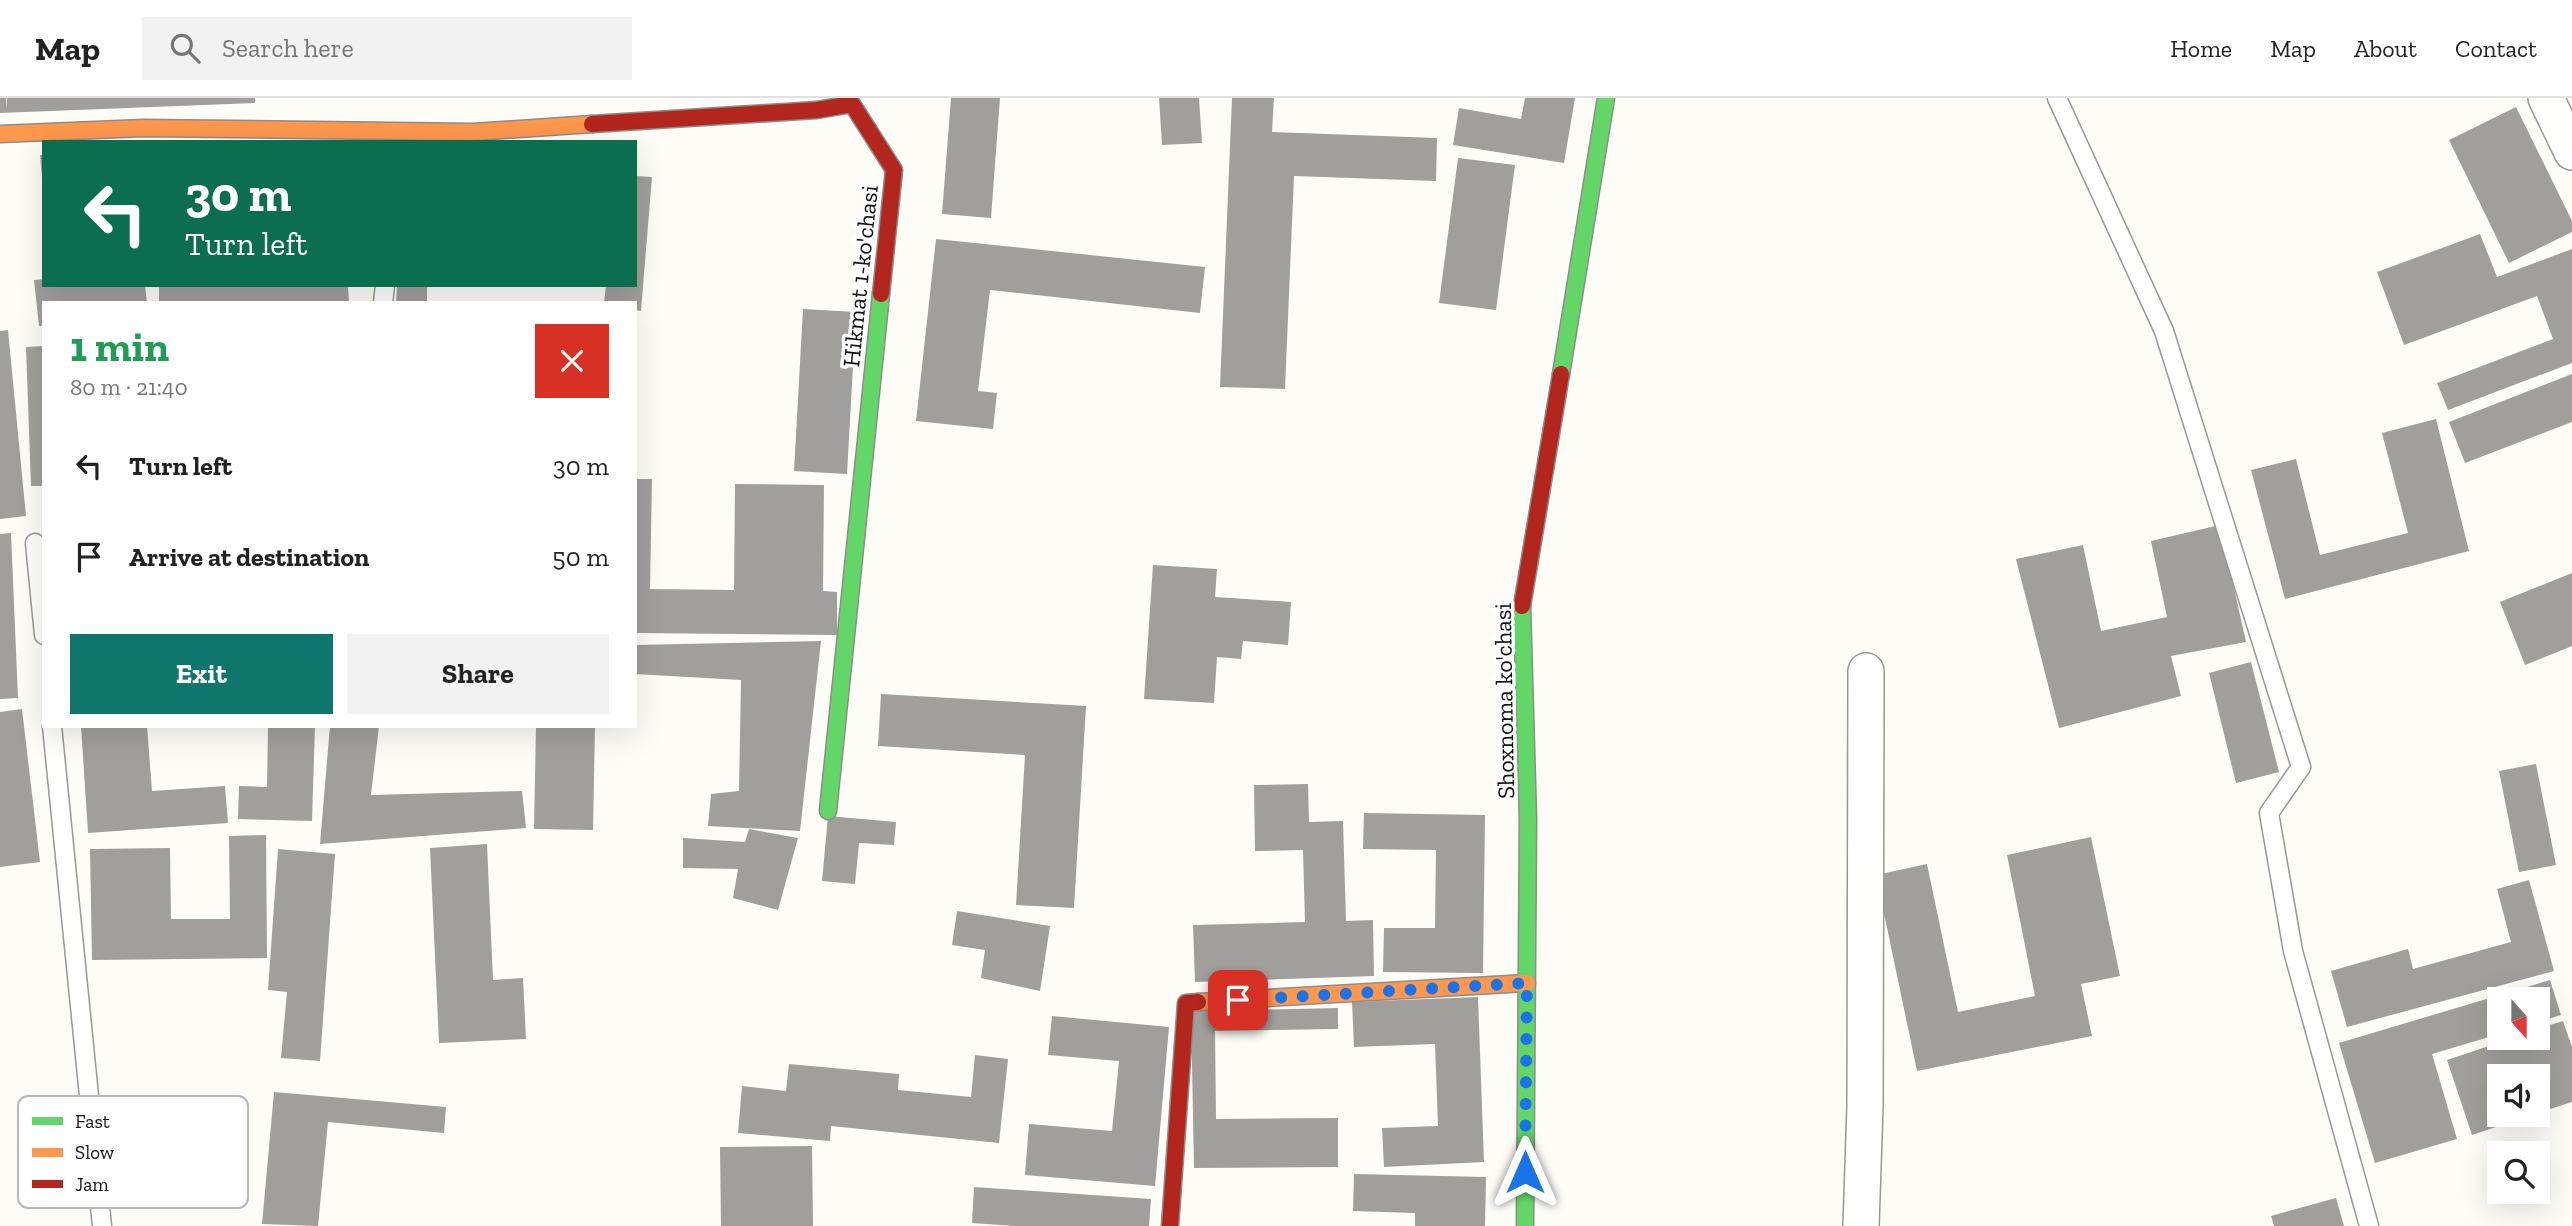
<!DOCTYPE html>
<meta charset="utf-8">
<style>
:root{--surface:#fff;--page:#f2f2f2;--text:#222;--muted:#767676;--line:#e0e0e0;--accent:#0f766e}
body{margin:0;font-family:"Zilla Slab",serif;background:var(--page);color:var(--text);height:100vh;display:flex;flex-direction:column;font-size:26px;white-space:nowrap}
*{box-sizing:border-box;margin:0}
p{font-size:23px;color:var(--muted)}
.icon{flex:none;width:38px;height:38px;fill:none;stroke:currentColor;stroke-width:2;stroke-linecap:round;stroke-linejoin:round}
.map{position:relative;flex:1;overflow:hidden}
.panel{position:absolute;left:42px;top:203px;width:595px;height:427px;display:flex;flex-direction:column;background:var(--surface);border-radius:0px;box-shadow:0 7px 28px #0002}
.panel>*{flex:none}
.hud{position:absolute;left:42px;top:42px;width:595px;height:147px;border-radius:0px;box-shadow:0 7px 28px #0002;background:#0b6e4f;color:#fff;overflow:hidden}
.needle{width:46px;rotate:159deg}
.tools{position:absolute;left:2487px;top:889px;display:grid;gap:14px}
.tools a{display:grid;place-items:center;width:63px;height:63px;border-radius:0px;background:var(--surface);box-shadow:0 7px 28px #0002;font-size:35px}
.pin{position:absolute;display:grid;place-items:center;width:60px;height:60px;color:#fff;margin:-30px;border-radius:14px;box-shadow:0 4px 10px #0006}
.me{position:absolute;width:77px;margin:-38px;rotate:0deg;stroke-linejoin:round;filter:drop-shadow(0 0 5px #0008)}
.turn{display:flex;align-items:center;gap:24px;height:147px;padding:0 28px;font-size:32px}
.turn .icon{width:91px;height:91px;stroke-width:2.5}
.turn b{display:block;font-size:49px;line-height:60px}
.round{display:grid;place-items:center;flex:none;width:74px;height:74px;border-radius:0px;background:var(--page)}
.summary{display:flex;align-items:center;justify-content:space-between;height:119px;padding:0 28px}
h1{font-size:42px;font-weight:800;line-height:52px;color:#1e9e55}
.primary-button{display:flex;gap:14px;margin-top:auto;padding:14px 28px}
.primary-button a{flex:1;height:80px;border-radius:0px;background:var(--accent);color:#fff;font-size:28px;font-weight:800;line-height:80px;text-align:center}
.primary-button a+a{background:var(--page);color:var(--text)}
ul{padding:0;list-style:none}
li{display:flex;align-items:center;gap:21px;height:91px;padding:0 28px}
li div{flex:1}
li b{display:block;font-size:26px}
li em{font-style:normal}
header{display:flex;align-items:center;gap:42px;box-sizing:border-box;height:98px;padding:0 35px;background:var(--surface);border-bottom:2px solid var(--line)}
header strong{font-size:33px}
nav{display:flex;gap:38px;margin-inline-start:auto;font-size:24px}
.search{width:490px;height:63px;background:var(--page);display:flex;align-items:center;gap:18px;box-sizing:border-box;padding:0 24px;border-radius:0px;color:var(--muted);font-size:26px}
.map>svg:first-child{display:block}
.building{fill:#a19f9c}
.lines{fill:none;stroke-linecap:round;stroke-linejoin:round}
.lane-casing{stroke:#979795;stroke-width:21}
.street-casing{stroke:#979795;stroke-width:38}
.fast-casing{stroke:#8e8d8b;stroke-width:19}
.slow-casing{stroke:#8e8d8b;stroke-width:19}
.jam-casing{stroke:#8e8d8b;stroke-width:19}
.lane{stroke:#fffffe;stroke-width:18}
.street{stroke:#fffffe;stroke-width:35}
.fast{stroke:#63d668;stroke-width:16}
.slow{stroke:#ff974d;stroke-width:16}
.jam{stroke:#b3261e;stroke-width:16}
.route{stroke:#1a73e8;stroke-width:12;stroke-dasharray:0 21.6}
.labels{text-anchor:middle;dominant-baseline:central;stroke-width:7;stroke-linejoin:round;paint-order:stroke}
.street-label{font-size:24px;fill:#111;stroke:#fff}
.key{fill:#fff;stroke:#b8b8b8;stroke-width:2}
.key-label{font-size:19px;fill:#111}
</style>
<header>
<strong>Map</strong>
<div class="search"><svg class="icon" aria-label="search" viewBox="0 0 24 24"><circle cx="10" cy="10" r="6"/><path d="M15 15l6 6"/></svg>Search here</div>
<nav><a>Home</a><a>Map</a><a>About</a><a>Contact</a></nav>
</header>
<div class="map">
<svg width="2572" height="1128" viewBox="0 0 2572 1128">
<rect width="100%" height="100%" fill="#fdfcf7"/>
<path class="building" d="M0,0H6L7,10V0H255V5L0,15Z
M951,0H1000L991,120L942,116Z
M1159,0H1199L1202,45L1162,47Z
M1232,0H1274L1272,34L1437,40L1436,83L1294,78L1285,291L1220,289Z
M1525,0H1575L1564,65L1453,47L1459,10L1521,21Z
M2516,9L2572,123V134L2509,165L2449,42Z
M40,57H44V80H42Z
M1458,60L1515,67L1496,212L1439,205Z
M635,78L652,79L641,213L635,212V205H604L606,187H635Z
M2480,136L2497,179L2572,151V265L2448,312L2437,285L2553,241L2537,198L2404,247L2377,174Z
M936,141L1205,169L1200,215L990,192L978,293L997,295L993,331L916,323Z
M44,181V187H145L147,205H44V228H39L34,182Z
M159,187H348L349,205H159Z
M397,187H427V205H396Z
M803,211L856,214L847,376L794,373Z
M8,232L26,418L0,421V233Z
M44,248V388H31L26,249Z
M2572,276V324L2465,365L2449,324Z
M2436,321L2469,453L2285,501L2251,372L2296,361L2320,457L2408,435L2382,335Z
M635,381H652L650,491L734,492L735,386L824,387L823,493L837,494V537L635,535Z
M2220,427L2246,544L2171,558L2181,598L2059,630L2016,461L2083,447L2101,533L2167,519L2151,443Z
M11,435L18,600L0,601V436Z
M1153,467L1217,471L1215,499L1291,504L1288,547L1243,543L1241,561L1217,559L1214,605L1144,601Z
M2572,475V548L2525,567L2500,504Z
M821,543L800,733L708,728L711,696L739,693L741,582L635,576V547Z
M2251,564L2279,674L2236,685L2209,575Z
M881,596L1086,608L1074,810L1016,807L1025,657L878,648Z
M22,611L40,764L0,769V614Z
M81,628H147L152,693L225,688L228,725L88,735Z
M268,628H315L312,723L238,721L239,688L267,689Z
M330,628H379L371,697L522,693L526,730L320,746Z
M536,628H595L593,732L534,731Z
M2536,666L2556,767L2519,774L2499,673Z
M1308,686L1309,724L1343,723L1346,823L1373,822L1374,878L1195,884L1193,827L1305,824L1303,752L1255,753L1254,687Z
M1364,715L1485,717L1483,875L1383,874L1384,830H1435L1436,752L1363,751Z
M828,718L896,724L894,747L859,745L855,786L822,783Z
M749,731L798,740L778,812L733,800L738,771L683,770V740L745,744Z
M266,737L267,860L92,862L90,751L170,750L171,821H230L229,738Z
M2091,739L2120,878L2081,886L2092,938L1917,973L1876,777L1927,766L1958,914L2035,898L2007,757Z
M487,746L493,882L523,880L526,941L439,945L430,750Z
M278,751L335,756L320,963L281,960L287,894L268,892Z
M2529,782L2554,873L2347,929L2331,873L2408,851L2413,871L2511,844L2497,791Z
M957,813L1050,828L1040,893L981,880L985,852L952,847Z
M2550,882L2561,917L2538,924V901H2499V936L2432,956L2457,1041L2375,1065L2339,945Z
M1478,899L1484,1064L1384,1069L1382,1030L1438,1028L1435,946L1354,949L1352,904Z
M1338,910V931L1215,933L1216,1021L1338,1020V1069L1194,1070L1191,913Z
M1052,918L1169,929L1155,1088L1025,1077L1029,1026L1112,1033L1119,963L1048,957Z
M2563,923L2572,949V1004L2538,1015V978H2499V1017H2532L2472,1037L2447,962L2513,940H2538V931Z
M975,957L1008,961L999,1045L831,1028L830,1043L738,1035L742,988L786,993L789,966L899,976L898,992L971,999Z
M274,994L446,1009L444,1035L328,1024L318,1128L262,1126Z
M812,1048L813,1128H721L720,1049Z
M1354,1076L1486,1079L1485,1128H1415V1115L1353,1113Z
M974,1089L1151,1101L1149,1128H1015L972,1125Z
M2336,1100L2344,1128H2274L2271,1118Z"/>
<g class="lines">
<defs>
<path id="lane" d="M2057,0L2164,233L2301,669L2269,715L2293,853L2369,1128
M383,205L385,187
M35,445L44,537
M52,628L102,1128"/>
<path id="street" d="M2546,0L2572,54
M1861,1128L1865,1008L1866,573"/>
<path id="fast" d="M1561,276L1606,0
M1522,508L1528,721L1525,1128
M828,713L881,196"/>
<path id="slow" d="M0,36L143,30L473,34L592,26
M1198,904L1527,885"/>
<path id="jam" d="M592,26L817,12L852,6L894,72L881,196
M1522,508L1561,276
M1170,1128L1186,905L1198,904"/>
</defs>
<use href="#lane" class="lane-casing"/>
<use href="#street" class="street-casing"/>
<use href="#fast" class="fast-casing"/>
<use href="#slow" class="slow-casing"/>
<use href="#jam" class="jam-casing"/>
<use href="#lane" class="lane"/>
<use href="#street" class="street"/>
<use href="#fast" class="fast"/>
<use href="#slow" class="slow"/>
<use href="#jam" class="jam"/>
</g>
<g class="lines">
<path class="route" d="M1238,902L1527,885L1525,1074"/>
</g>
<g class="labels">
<g class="street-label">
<text transform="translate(860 178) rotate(-84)">Hikmat 1-ko'chasi</text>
<text transform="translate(1504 603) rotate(-91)">Shoxnoma ko'chasi</text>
</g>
</g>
<rect x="18" y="998" width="230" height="112" rx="10" class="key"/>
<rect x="32" y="1019" width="31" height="8" fill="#63d668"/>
<rect x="32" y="1050" width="31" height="9" fill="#ff974d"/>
<rect x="32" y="1082" width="31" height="8" fill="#b3261e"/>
<g class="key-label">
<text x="75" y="1030">Fast</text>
<text x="75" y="1061">Slow</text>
<text x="75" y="1093">Jam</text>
</g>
</svg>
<div class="tools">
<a><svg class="needle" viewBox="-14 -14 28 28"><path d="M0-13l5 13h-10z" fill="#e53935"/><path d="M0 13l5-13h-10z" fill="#767676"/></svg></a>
<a><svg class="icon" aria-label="sound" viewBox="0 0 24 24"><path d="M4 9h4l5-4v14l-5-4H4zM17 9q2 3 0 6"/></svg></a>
<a><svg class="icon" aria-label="search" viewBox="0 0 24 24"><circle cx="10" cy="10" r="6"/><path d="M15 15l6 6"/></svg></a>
</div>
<div class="pin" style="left:1238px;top:902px;background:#d93025"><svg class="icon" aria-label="arrive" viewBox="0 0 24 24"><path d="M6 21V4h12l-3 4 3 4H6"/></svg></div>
<svg class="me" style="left:1525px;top:1074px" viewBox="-20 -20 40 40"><path d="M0-17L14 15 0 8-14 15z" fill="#1a73e8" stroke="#fff" stroke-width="4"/></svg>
<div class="hud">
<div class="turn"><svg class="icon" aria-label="left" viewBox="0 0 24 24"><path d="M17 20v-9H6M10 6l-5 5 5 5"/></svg><div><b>30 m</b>Turn left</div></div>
</div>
<section class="panel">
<div class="summary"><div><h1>1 min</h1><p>80 m · 21:40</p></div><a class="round" style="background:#d93025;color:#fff"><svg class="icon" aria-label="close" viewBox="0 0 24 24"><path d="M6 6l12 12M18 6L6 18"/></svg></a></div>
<ul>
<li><svg class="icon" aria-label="left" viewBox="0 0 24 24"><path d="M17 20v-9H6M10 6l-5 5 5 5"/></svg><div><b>Turn left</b></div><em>30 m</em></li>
<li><svg class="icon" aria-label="arrive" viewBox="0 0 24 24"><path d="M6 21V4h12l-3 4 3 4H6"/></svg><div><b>Arrive at destination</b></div><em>50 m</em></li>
</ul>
<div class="primary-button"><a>Exit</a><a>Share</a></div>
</section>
</div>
